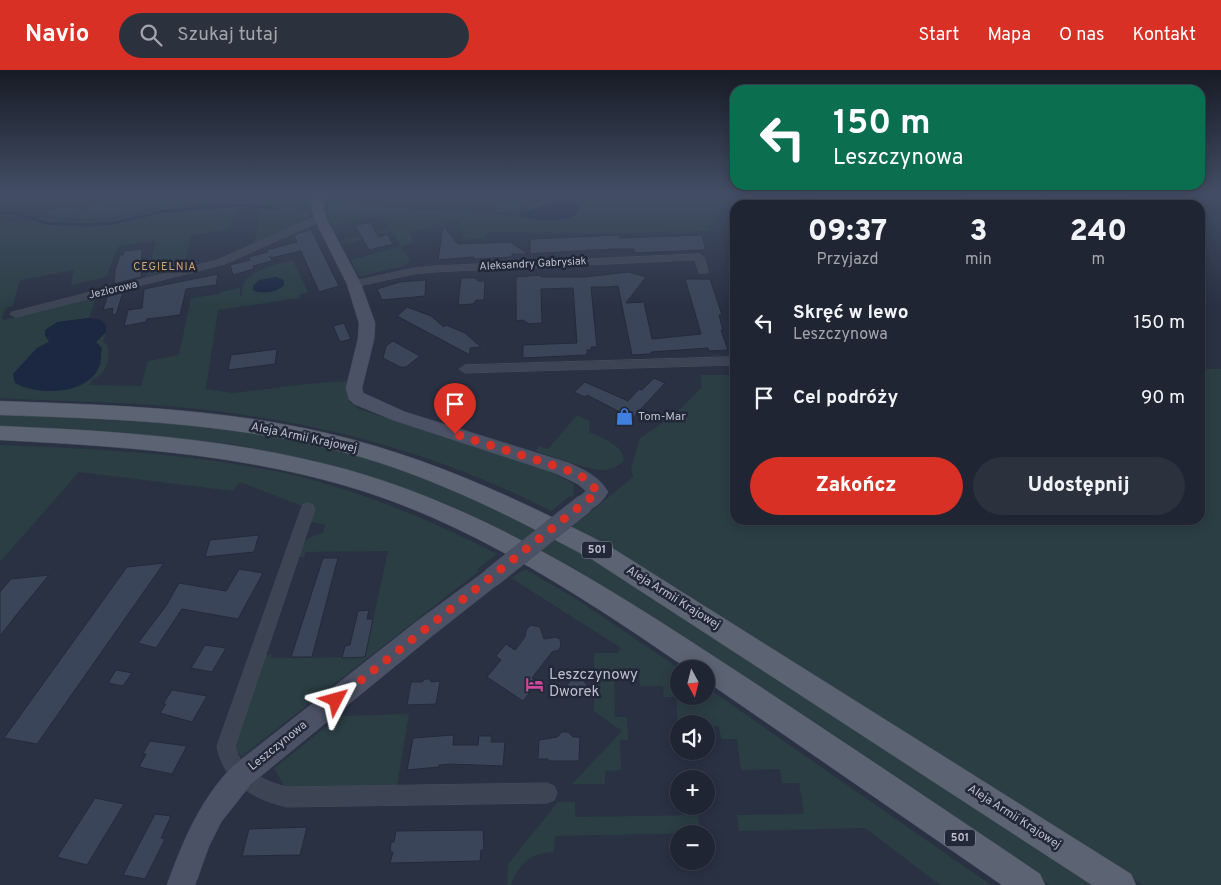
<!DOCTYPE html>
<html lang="pl">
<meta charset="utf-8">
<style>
:root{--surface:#1f2532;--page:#2c313e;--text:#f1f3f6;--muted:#a1a5ac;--line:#3c424d;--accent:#d93025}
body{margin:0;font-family:Overpass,sans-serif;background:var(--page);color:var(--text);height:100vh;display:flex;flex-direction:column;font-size:19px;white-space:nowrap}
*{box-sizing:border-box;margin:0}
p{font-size:16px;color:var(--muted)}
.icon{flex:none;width:28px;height:28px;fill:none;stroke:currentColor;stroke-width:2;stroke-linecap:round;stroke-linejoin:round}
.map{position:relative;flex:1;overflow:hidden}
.sheet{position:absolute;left:730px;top:130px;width:475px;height:325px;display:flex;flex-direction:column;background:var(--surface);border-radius:15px;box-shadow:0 2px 12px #0003,0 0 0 1px var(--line)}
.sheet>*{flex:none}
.top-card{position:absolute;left:730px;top:15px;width:475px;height:105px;border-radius:15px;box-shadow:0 2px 12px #0003,0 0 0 1px var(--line);background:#0b6e4f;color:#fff;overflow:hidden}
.needle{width:32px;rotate:173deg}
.tools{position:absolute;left:670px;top:590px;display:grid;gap:10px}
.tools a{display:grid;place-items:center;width:45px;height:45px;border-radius:50%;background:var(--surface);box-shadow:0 2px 12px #0003,0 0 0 1px var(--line);font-size:25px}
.pin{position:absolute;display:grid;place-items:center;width:42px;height:42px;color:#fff;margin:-51px -21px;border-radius:50% 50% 50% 0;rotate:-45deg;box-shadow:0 0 5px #0007}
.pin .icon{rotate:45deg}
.me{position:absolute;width:55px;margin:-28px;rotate:51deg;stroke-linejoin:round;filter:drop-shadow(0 0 4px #0008)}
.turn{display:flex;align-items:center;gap:18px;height:105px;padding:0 20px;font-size:22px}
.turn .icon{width:65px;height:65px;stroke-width:2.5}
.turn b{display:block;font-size:35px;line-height:42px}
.eta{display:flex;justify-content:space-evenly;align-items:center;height:85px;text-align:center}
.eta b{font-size:30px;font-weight:800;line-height:35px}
.cta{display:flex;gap:10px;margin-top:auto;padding:10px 20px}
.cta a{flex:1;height:58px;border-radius:30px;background:var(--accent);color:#fff;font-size:20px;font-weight:800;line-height:58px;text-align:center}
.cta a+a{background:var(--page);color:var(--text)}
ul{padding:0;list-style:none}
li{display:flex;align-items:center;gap:15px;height:75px;padding:0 20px}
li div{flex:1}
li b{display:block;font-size:19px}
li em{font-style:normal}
header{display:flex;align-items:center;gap:30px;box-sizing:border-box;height:70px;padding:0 25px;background:var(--accent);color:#fff}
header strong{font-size:24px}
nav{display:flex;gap:28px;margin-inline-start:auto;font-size:18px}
.search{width:350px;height:45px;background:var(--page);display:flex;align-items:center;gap:12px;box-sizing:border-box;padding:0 18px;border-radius:28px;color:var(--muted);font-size:19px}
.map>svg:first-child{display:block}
.green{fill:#2b3e44}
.water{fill:#1c2741}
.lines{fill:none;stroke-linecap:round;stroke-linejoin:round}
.stream{stroke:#1c2741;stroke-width:3}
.building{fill:#3b4559;stroke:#242a3a}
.street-casing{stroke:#474d5c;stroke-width:1}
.secondary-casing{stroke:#474d5c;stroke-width:1}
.primary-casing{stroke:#474d5c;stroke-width:1}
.street{fill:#3d4453;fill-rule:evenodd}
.secondary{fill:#4c5265;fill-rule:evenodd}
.primary{fill:#5c6372;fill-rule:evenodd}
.secondary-bridge-casing{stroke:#474d5c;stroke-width:20;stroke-linecap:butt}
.secondary-bridge{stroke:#4c5265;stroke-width:19}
.route{stroke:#d93025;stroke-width:9;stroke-dasharray:0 16.2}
.labels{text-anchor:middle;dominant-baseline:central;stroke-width:5;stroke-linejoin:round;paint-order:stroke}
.far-street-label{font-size:11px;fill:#bbbfcc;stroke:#222838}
.far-neighbourhood-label{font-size:11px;letter-spacing:1px;fill:#d2a670;stroke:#222838}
.shield{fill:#222838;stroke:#8d92a0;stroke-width:1}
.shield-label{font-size:11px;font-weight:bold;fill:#bbbfcc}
.poi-label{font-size:12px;fill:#bbbfcc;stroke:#222838;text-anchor:start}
.street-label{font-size:12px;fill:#bbbfcc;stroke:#222838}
.near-poi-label{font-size:15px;fill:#bbbfcc;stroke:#222838;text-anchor:start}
</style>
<header>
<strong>Navio</strong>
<div class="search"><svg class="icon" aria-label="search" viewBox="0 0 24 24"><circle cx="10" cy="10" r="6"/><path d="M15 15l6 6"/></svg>Szukaj tutaj</div>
<nav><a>Start</a><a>Mapa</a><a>O nas</a><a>Kontakt</a></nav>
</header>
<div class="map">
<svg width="1221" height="815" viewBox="0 0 1221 815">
<rect width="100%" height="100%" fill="#293143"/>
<path class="green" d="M108,124H314L310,138H308L256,129L171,135L100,150L60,148L46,143L59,138L89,139Z
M560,124H720L729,126V130L725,134L713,155L707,156L709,161L616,163L487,162L485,167L467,170L463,168L462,162L459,161L460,150H457L409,163L414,172L401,177L410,190L406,195L360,207L351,190L401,176L392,162L389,161L343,175L341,171L389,158L380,145L333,157C328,147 323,143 330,133L516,146L518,143L495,142L499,132L522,134L519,143Z
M963,124H1129L1135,129L1131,135L1112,133L1109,135H969Z
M252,132L272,133L308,141V147L304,152L253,177L261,139L251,137L237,138L230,159L191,166L184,197L147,206L156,171L118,176L106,207L71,215L74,200L20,210L13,236L6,238L2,247L4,250L76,230C85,233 89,226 97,224L89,248L57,252L49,272L37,278L13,304L15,313L100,295L101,278L96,272L106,262L103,271L108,276C109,293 108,302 91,311L89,315L141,316L148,291L179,285L191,228L220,224L221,222L240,218V226H242C242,221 242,212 249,207C255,201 284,190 293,191L308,222L299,225L300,228L218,240L206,319L233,323L306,314L348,311L350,332L359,339L557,402L556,405L574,414L573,428L570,426L551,441C422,375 281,342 136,334C91,331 45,331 0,328V151L27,153L41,147L58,150L98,152L167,138Z
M1200,299H1221V815H1143L682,521L607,476L572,457L633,407L631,398L640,368L674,345L702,317L701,305H735V450H1200Z
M0,344L199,355L285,368L386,393L462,421L564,471L1101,815H1049L574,498L449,435L377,409L317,391L233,374L146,365L0,358Z
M577,345L590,351L589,362C603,369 623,374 624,391C618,396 610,400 602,400C592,401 549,385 536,381L539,376L548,379Z
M0,375C97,379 194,383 289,404C361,421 431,450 497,484L477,499L479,501L242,686L236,682L235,673L265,585L272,584L271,588L365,587L388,481L306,482L304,487H299C303,470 307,467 323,463L325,455L311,452L315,436H302L240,412L233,421L79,402L0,492Z
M525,499L581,532L680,599L679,626H706V617L991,815H940L865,758L739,761L737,745L804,744L799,713H782L780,699L741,700L737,669H721L719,656H706V654H679L678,657L676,627H664L663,616H640L639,598L614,599L615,647H627L628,670H620L621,700L605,701V714H572L622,661L594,641V583H619L618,582L621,578L511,508Z
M409,644L397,716L285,717L274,698L340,646Z
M558,732H575V747L698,745L700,763L555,766L554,782C531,783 519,793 511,815H507L508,794Z"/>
<path class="water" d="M556,131L582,133C580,136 578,141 576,144C565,154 532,150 519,147L522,143Z
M276,207L284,210V215C278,222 262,225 253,220V216L259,210Z
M89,248L101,250L106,255V262L96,272L102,278C100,284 102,292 99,297C88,325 37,326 15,313L13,304L37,278L49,272L45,265V260L57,252Z"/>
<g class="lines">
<path class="stream" d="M1004,135L1046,124
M0,143H18L46,153L86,155L113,153L165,141L242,135L276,138"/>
</g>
<path class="building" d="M370,152L379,167L387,164L393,174L369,180L355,156Z
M443,156L458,174L510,172L528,184H512V187L474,189V187L438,190Z
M311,159L339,216L319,222L301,181L271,188L270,186L272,191L253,196L254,199L233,205L230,195L250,190L249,187L268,182L267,180L297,172L294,165Z
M619,165L620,168L702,165L706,180L635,183L634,179H611L530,184V169Z
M142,179L141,207L114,214L115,200L120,185H123L124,181Z
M629,202L646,207L626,233L644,232L652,269L701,264L685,209H710L722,245H719L723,260H721L728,280L709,281L708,278L651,282V284L632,285L618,216L607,217H591L597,277H591V280H587V285L523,288V275L577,273L573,218L541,219L542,253L527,254V252H524V250L516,251V207L541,205V207H584Z
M218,204L216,215L186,219L180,245L147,249L146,252L124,256L128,240L142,238L144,219Z
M461,208H475L478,211H485L484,230H476L473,234L458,235Z
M426,210L425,226L382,230L377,219L400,212Z
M123,222L116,245L112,244L113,238L103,240L107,227Z
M407,237L431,246L444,257L446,255L465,263L481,277L470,278V285L397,246Z
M344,253L351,269L340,272L333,256Z
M393,271L420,286L406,297H400L383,288L386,276Z
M277,279L275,294L228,300L231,285Z
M654,308L665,313L628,353L618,348L622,343L587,325L585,327L574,322L585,312L628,331L639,319L642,320Z
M259,465L254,482L205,487L210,470Z
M323,488H338L312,587H291Z
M164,493L37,674L4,668L127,497Z
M239,499L263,503L238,549L182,539L156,578L138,573L166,536L179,513L226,521Z
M49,505L17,544L0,566V522L11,509Z
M369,540L367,549H373L365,587L342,588L345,576L350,575L358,541Z
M531,555L540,557L544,569L556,567L560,569L561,575L559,580L552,582L532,608L538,612L523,631L487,607L501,590L496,586L506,574L515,580L525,567L526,560Z
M205,575L226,578L212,602L191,598Z
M116,600L132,603L123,616L108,613Z
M567 618a10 10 0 1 1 20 0a10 10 0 1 1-20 0Z
M425,609H430L431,612L440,611L436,634L407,635L411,612H422Z
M172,620L207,626L192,652L160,643L166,634H163Z
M562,662H568L573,667H580L579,691H548V689H538L539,670L557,667Z
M454,665L453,675H478L479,666H492L491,672H505L503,696L450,694L439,695V697L407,700L413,668Z
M150,671L187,676L172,704L139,697L146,684L143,683Z
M95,728L124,734L87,795L57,787Z
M155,744L171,746L161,768L165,769L145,809L123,805Z
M307,757L300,785L242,786L249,759Z
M483,760L484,780H481L480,791L390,793L393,782H390L391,772H394L396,761Z"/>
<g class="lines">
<defs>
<path id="street" d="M805,124H813V135H803Z
M320,145L325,148L323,150L225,194L16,247L10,244L12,242L217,190Z
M699,184L704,187L708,201L707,203H699L695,190L434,202L414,204L354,217L349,214L354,211L414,198L434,196Z
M735,287V295L465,303L459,299L465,295Z
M308,433L313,435L315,439L235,676C240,700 265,712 287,717L547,713L554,716L557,723L554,730L547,733L287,737C253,729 223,712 217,676L301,439L303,435Z"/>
<path id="secondary" d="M314,124H326L323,134L326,148L361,214L375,253L374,269L362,318L363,323L405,342L569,393C584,400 599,406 608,422C602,433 590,444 577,439L574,434L577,429L586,421L578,414L555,403L393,350L354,334L349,329L346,318L358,269L359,253L347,214L314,148L311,134Z
M491,499L498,502L502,508L498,514L432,566L251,714L221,752L209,776L195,815H167C183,771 200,730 233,696L416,552L484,502Z"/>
<path id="primary" d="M0,331C109,335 220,338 326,363C426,386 519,429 609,476L1131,804L1136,815H1092L593,490C519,450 442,411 361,387C244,353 121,349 0,345Z
M0,356C116,361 232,368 345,399C493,440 623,527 750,610C847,674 944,739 1040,804L1045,815H1002L706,611V599H688C581,526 469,451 343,415C231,383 116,376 0,370Z"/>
</defs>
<use href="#street" class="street-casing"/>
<use href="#secondary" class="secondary-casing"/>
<use href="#primary" class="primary-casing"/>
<use href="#street" class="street"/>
<use href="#secondary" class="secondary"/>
<use href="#primary" class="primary"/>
<defs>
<path id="secondary-bridge" d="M491,508L584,434"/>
</defs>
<use href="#secondary-bridge" class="secondary-bridge-casing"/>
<use href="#secondary-bridge" class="secondary-bridge"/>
</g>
<linearGradient id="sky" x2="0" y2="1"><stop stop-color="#171b25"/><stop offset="0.52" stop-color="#434e66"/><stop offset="1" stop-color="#434e66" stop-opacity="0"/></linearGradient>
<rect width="1221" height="238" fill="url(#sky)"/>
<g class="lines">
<path class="route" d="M336,630L598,422L585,408L562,398L455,364"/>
</g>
<defs>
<symbol id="shop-bare" viewBox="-9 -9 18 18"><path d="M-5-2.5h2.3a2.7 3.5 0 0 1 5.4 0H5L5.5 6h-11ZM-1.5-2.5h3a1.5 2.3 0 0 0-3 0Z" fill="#3f7fe0" stroke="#222838" stroke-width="2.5" paint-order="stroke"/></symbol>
<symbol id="hotel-bare" viewBox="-9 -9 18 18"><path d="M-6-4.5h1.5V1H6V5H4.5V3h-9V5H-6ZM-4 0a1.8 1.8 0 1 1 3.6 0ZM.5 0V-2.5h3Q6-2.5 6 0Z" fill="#d1479c" stroke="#222838" stroke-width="2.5" paint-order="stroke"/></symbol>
</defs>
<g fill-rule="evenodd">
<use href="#shop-bare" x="612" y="334" width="25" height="25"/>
<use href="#hotel-bare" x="522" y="602" width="25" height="25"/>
</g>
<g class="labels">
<g class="far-street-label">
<text transform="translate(533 194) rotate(-3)">Aleksandry Gabrysiak</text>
<text transform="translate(113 220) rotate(-13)">Jeziorowa</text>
</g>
<g class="far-neighbourhood-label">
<text x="165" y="197">CEGIELNIA</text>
</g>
<g class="shield">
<rect x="582" y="471.5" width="30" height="17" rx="4"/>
<rect x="945" y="759.5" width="30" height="17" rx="4"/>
</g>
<g class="shield-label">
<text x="597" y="480">501</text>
<text x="960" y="768">501</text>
</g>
<g class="poi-label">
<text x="638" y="347">Tom-Mar</text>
</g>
<g class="street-label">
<text transform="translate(304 368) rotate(12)">Aleja Armii Krajowej</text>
<text transform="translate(673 528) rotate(32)">Aleja Armii Krajowej</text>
<text transform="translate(278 676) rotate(-39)">Leszczynowa</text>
<text transform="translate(1014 747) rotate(33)">Aleja Armii Krajowej</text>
</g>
<g class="near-poi-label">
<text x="549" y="605">Leszczynowy<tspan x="549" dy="17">Dworek</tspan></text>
</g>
</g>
</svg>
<div class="tools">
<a><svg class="needle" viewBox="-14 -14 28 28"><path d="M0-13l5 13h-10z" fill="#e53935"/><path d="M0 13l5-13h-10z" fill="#a1a5ac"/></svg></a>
<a><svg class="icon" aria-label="sound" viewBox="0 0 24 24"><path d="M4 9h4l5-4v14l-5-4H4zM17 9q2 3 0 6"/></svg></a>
<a>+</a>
<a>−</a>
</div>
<div class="pin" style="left:455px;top:364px;background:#d93025"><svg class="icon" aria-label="arrive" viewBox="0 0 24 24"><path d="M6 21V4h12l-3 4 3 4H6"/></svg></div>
<svg class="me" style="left:336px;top:630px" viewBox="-20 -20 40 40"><path d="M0-17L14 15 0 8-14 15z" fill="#d93025" stroke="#fff" stroke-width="4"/></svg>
<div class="top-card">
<div class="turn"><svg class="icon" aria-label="left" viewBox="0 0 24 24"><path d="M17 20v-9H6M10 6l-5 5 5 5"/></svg><div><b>150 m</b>Leszczynowa</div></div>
</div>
<section class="sheet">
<div class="eta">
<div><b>09:37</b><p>Przyjazd</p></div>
<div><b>3</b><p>min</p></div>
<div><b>240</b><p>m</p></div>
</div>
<ul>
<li><svg class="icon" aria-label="left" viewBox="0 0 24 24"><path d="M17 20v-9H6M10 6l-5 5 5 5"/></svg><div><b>Skręć w lewo</b><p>Leszczynowa</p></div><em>150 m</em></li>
<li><svg class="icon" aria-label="arrive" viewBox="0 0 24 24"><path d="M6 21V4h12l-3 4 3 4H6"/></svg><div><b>Cel podróży</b></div><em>90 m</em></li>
</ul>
<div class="cta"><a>Zakończ</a><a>Udostępnij</a></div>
</section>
</div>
